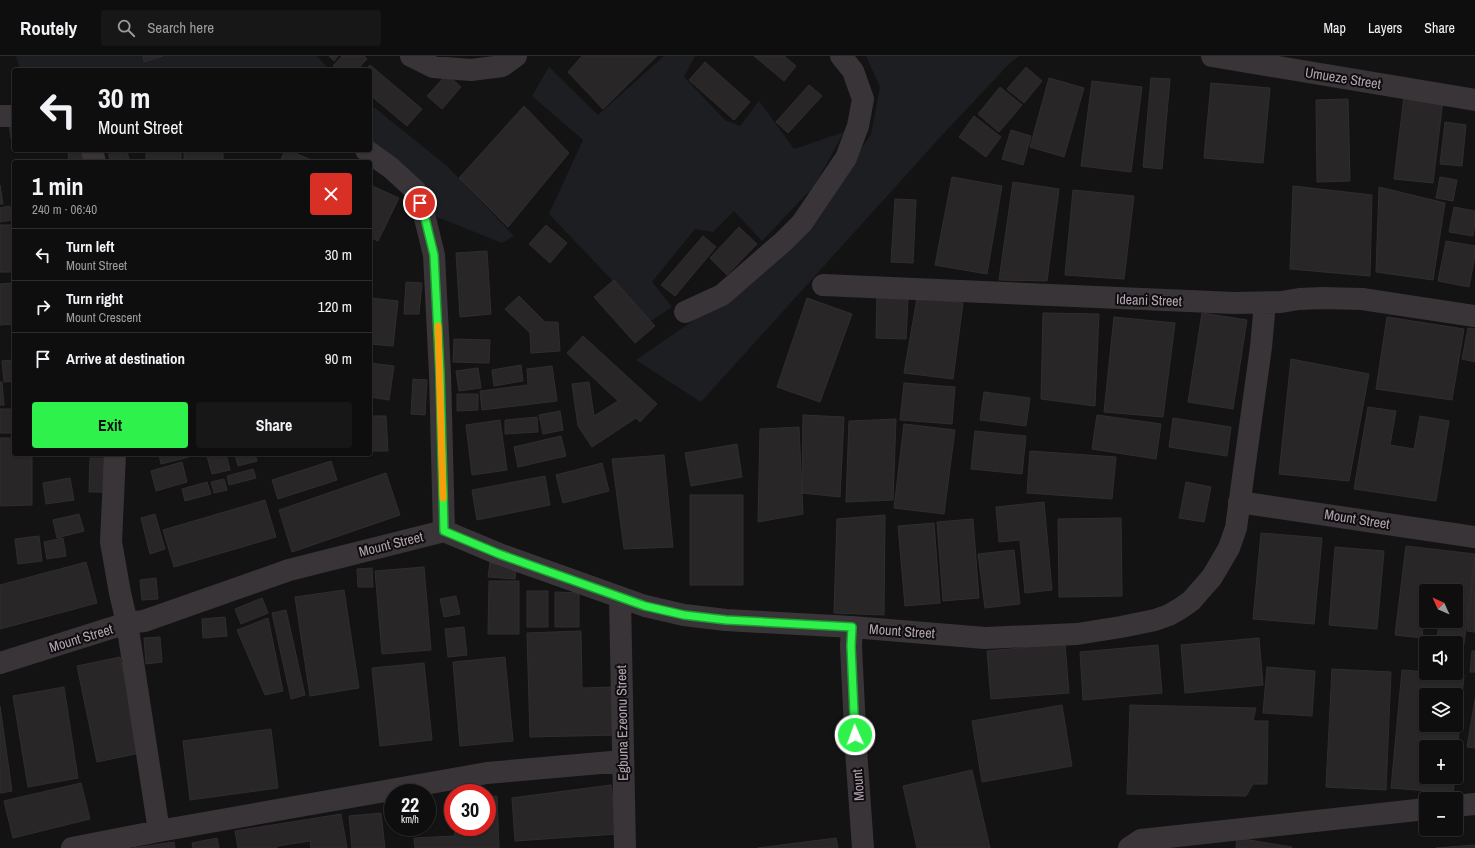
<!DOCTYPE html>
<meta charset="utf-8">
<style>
:root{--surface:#0f0e0f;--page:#181718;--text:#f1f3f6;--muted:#9b9c9e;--line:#2f2e2f;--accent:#2ef14b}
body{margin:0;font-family:"Archivo Narrow",sans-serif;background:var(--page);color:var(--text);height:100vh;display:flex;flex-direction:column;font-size:15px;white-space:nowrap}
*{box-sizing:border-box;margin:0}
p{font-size:13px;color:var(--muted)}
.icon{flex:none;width:22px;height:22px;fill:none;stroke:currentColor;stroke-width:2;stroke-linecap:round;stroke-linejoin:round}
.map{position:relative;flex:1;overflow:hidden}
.side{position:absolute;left:12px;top:104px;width:360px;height:296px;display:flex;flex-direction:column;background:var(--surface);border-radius:4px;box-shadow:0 1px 3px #0004,0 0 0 1px var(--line)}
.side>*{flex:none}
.guide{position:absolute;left:12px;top:12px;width:360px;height:84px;border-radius:4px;box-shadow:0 1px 3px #0004,0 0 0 1px var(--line);background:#0f0e0f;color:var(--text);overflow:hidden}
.needle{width:26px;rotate:315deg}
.tools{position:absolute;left:1419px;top:528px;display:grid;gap:8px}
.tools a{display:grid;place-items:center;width:44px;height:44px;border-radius:4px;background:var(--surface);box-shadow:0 1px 3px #0004,0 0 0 1px var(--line);font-size:20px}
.speed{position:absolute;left:384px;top:728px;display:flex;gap:8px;font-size:20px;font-weight:700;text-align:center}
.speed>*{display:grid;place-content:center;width:52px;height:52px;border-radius:50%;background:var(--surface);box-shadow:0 1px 3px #0004,0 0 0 1px var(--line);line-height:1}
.speed small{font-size:10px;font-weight:400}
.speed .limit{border:6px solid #d22;background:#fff;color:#111}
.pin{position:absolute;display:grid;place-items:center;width:34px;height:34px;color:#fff;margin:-17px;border:2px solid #fff;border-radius:50%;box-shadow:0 1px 4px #0007}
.me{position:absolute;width:44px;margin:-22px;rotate:358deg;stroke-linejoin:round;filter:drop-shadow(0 0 3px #0008)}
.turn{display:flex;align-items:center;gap:14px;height:84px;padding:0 20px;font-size:18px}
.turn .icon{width:52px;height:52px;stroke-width:2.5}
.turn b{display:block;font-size:28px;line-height:34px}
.round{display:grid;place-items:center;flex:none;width:42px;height:42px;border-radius:4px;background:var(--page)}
.head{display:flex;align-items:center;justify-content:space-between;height:68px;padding:0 20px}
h1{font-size:24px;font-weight:700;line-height:30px}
.button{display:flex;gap:8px;margin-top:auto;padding:8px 20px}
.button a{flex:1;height:46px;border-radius:4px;background:var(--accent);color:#111;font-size:16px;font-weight:700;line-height:46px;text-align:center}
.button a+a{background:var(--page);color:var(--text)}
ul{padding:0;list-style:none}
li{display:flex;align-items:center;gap:12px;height:52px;padding:0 20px;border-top:1px solid var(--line)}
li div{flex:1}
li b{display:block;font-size:15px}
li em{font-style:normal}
header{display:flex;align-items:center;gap:24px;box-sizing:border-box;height:56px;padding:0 20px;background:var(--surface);border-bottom:1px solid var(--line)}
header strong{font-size:19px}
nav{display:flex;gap:22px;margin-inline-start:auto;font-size:14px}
.search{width:280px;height:36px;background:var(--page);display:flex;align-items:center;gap:10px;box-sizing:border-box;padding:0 14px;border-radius:4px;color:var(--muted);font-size:15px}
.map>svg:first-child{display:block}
.green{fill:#1c1e22}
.building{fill:#282627;stroke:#302d2f;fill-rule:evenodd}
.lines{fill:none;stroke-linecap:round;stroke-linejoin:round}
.minor{stroke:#393438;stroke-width:22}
.route-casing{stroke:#1e9d31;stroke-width:10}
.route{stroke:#2ef14b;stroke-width:7}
.slow{stroke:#f59e0b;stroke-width:7}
.labels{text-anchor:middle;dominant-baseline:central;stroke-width:4;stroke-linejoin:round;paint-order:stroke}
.street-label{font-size:14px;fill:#b5a4b2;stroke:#0f0e0f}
</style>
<header>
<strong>Routely</strong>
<div class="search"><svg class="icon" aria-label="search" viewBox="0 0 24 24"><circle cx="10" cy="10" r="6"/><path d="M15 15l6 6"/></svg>Search here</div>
<nav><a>Map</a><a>Layers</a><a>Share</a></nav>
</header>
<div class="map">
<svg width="1475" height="792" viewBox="0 0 1475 792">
<rect width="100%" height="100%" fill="#141314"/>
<path class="green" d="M16,0H317L330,14H20Z
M664,0H695L684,21L725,64L740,70L759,45L794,93L844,76L815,129L762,185L734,155L713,176L695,173L652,226L672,251L651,265L549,158L583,84L532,40L549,11L598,59Z
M866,0H1019L1009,8L944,77L701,346L636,304L749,226L814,165L871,78L880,31Z
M370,48L447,110L514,180L502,187L432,159L370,94Z"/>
<path class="building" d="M143,0H163L144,6Z
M329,0H338L334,5Z
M342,0H364L367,3L357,14H337L333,10Z
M582,0H657L603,53L568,16Z
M754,0H784L796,10L784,25Z
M705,6L750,46L734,64L689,24Z
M370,9L422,53L407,70L370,39V14H365Z
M1026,11L1042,25L1024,47L1007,33Z
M447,18L461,31L442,53L427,40Z
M1049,22L1084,32L1064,101L1030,91Z
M1151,22L1170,23L1162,113L1143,111Z
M1092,25L1142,31L1131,116L1081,110Z
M1211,27L1270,32L1263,107L1204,102Z
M809,29L822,40L788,77L776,66Z
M1000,31L1022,49L999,76L978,58Z
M1404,40L1443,44L1433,127L1394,123Z
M1348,43L1350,125L1317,126L1316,44Z
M524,50L569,97L508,171L459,122Z
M974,60L1001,81L986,101L959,81Z
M1445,66L1466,69L1462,110L1440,108Z
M9,67H14V82L11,83Z
M1011,74L1031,80L1023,109L1002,103Z
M84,94L89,106H69L68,96Z
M108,94H127L129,105L110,106Z
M146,94H181V106H146Z
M184,94H223V106H184Z
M285,94H288L316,106H280Z
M952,121L1002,130L987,218L935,209Z
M1440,121L1457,124L1453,145L1436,142Z
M1013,126L1059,133L1047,225L999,224Z
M0,129L3,148H0Z
M370,129L399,142L378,185L370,181Z
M1293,130L1372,139L1370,220L1290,213Z
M1379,131L1445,147L1433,224L1376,216Z
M1073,134L1134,140L1124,223L1065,219Z
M895,143L916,144L913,207L891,206Z
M10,150L12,164L0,166V152Z
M1454,151L1475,155V168L1473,180L1449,176Z
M0,169H14V216H0Z
M546,169L567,187L550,207L529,188Z
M739,171L757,188L727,219L710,202Z
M703,180L716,191L675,240L661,229Z
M1446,185L1475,190V200L1469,231L1438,225Z
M487,195L491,258L460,261L456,197Z
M614,224L655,270L635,287L594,241Z
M406,226L422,227L419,258H404Z
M14,227V268L0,269V228Z
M519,240L545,266H558L560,295L531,297L530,277L505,253Z
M877,241L908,243L906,283L876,282Z
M370,242L398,245L393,290L370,288Z
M807,242L852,258L820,346L777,331Z
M917,242L963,247L953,323L904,317Z
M1043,257L1099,258L1095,350L1041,343Z
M1202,257L1247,264L1233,353L1188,346Z
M1114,261L1175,267L1163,361L1104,356Z
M1387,261L1464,273L1452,344L1376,333Z
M1468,272L1475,273V306L1462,303Z
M583,280L657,348L640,366L636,362L592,391L578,370L572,328L589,326L594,360L618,345L567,297Z
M454,283L490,284L489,307L453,306Z
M1291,303L1369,318L1349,425L1279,418Z
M14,304V325L4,326L2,305Z
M370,307L394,310L389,344L370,341Z
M521,309L523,325L494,330L492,314Z
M552,310L557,345L482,354L480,335L528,329L527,313Z
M478,312L481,332L459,335L456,315Z
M413,323L427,324L425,359L411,358Z
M0,326H2L4,349H0Z
M904,327L955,331L952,368L900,364Z
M984,336L1030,342L1026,370L980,364Z
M457,338H478V354L457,355Z
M1368,351L1396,355L1390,389L1414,393L1420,360L1449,365L1436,445L1354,433Z
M0,353H14V377H0Z
M560,355L563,374L543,378L539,359Z
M803,359L844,361L840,441L802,437Z
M1097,359L1161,368L1156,403L1092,393Z
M370,360H386L388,395H370Z
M537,361L538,376L505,378V364Z
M1173,362L1231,371L1227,400L1169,391Z
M896,363L893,444L846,446L849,365Z
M500,364L507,414L472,419L466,369Z
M904,368L955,374L944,458L894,452Z
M799,371L803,458L758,466L760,373Z
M975,375L1026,380L1022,418L971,413Z
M561,380L566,400L518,411L514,391Z
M0,382H14V398H32V449L0,450Z
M737,388L742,421L691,430L685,397Z
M1030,395L1116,401L1112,443L1027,437Z
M159,398H188L189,401L161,408Z
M216,398H226L230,414L212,418L207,400Z
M235,398H255L257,405L238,410Z
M299,398H323L299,399Z
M664,399L673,491L624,493L612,403Z
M90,402H106V436H89Z
M331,405L337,424L278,443L272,424Z
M182,406L187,426L156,435L151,415Z
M602,407L609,435L563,447L556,419Z
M253,413L256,422L229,429L227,420Z
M386,417L400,459L292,496L279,454Z
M545,420L550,449L477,464L472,434Z
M70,422L74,444L46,448L43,427Z
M224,423L227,434L214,437L211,426Z
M207,426L211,438L185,445L182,433Z
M1186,426L1211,431L1204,466L1179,462Z
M690,439H743V529H690Z
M265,444L276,481L174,511L163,474Z
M1044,446L1052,534L1025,537L1020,484L999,486L996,451Z
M79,458L84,475L57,482L53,464Z
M155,458L165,493L150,498L141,462Z
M885,459L884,559L834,557L837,463Z
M1121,462L1122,540L1059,541L1058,463Z
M973,463L979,542L943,545L937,466Z
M934,467L940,547L905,550L898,470Z
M1261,477L1322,482L1314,568L1253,563Z
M39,480L42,505L18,508L15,483Z
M63,482L66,500L47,503L44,486Z
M1406,490L1475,498L1464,588L1437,585L1439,565H1456V535H1426L1422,582L1395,579Z
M1335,491L1384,495L1377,573L1329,569Z
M1014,494L1020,548L985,552L978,498Z
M1475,503V576L1467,575Z
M86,506L97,547L0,573V529Z
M490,506L516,507L515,523L488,521Z
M424,511L431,594L382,598L375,515Z
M372,512L373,531H358L357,513Z
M156,522L158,543L142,544L140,524Z
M489,525H519V578H488Z
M344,534L359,632L310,640L295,541Z
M527,535H548V571H527Z
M555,536L579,537V571H555Z
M456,540L460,558L444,561L440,543Z
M262,542L268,557L241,568L235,553Z
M286,554L305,639L291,643L272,557Z
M225,561L227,580L203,582L202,563Z
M268,562L283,635L265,639L237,574Z
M464,571L467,599L448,601L445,573Z
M581,575L582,632L616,631L617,679L530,681L527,577Z
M160,581L162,606L146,608L144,582Z
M1259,582L1263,629L1185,637L1181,589Z
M1065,588L1069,637L991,643L987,595Z
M1158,589L1162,637L1083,644L1080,596Z
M1472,595H1475V616H1470Z
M120,601L140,697L97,706L77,610Z
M505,601L513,685L460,690L453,606Z
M424,607L432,684L380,690L372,612Z
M1267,611L1315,615L1312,660L1263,657Z
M1332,613L1391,616L1386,734L1326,731Z
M1402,614L1426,616V617L1464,619L1456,708V691H1426V721H1455L1453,737L1391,732ZM1426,639H1456V669H1426Z
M64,631L78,722L28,731L13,640Z
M1475,643V692L1467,691Z
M1062,649L1072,710L982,726L972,665Z
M1130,649L1256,652L1253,665H1268L1267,728H1253L1246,740L1127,738Z
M0,650L12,735L0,737Z
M271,673L278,732L190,744L183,685Z
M972,714L990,792H917L903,730Z
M81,727L90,763L13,782L4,745Z
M611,729L617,778L515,785L512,742Z
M427,735L432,767L427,768Z
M497,740L499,792H415L414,782L455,780L454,771H487V741Z
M393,741V763H390L386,742Z
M381,757L385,792H352L349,760Z
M341,758L347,792H311L310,785L277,790V792H238L235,775Z
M217,782L219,792H193L192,787Z
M836,782L838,792H758Z
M1237,782L1292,791L1291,792H1236Z
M174,786L175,792H133Z
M1475,789V792H1436Z"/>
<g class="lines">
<path class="minor" d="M411,0L433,11L471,14L502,10L516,0
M1212,0L1475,44
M0,60H14
M92,94L95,106
M366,94L391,112L416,135L424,158L434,199L440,318L444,475
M823,229L1234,247L1281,246L1299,243L1323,242L1362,243L1475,260
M685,256L722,239L784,185L802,167L846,102L858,70L863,43L853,15L841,0
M115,398L111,486L120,537L127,567L159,775
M1239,446L1475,481
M620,542L625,792
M852,571L851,590L856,694L863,792
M0,607L127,567L144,565L289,514L444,475L499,498L645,550L684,559L726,564L852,571L985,582L1077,578L1121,571L1155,564L1169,559L1181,552L1191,545L1212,521L1229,492L1236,472L1261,291L1265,247
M1456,750L1475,748
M72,792L159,775L487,717L623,705
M1129,792L1141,784L1426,753"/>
</g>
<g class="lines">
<defs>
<path id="route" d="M420,147L424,158L434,199L440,318L444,475L499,498L645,550L684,559L726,564L852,571L851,590L855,679"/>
</defs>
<use href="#route" class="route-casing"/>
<use href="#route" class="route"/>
<path class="slow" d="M438,270L443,442"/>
</g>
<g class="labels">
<g class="street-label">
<text transform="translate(1343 22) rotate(9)">Umueze Street</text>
<text transform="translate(1149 244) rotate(2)">Ideani Street</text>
<text transform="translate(1357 463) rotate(9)">Mount Street</text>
<text transform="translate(391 488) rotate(-14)">Mount Street</text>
<text transform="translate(902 575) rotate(4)">Mount Street</text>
<text transform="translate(81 582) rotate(-17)">Mount Street</text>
<text transform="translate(622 667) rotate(-91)">Egbuna Ezeonu Street</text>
<text transform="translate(858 729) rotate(-94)">Mount</text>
</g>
</g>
</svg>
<div class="tools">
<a><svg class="needle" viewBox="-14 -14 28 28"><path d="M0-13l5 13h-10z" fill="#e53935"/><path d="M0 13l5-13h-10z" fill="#9b9c9e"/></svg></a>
<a><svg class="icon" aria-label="sound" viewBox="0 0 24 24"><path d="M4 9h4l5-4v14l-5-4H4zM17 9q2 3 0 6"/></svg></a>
<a><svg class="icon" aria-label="layers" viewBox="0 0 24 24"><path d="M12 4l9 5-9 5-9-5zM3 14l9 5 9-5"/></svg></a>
<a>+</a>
<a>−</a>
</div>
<div class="speed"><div>22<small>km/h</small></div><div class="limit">30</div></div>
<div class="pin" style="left:420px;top:147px;background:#d93025"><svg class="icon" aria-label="arrive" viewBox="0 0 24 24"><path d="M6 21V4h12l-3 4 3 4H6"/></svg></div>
<svg class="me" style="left:855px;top:679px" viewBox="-20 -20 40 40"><circle r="17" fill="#2ef14b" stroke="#fff" stroke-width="3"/><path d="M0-11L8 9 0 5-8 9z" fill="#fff"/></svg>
<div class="guide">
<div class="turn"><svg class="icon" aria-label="left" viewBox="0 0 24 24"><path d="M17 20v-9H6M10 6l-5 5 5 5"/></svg><div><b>30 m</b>Mount Street</div></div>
</div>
<section class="side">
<div class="head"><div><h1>1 min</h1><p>240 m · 06:40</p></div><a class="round" style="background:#d93025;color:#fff"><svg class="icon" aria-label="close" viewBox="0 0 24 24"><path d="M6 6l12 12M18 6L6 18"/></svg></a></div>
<ul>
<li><svg class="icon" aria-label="left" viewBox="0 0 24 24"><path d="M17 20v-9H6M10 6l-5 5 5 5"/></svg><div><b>Turn left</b><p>Mount Street</p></div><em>30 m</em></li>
<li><svg class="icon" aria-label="right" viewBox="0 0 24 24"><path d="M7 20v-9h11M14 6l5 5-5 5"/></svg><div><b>Turn right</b><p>Mount Crescent</p></div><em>120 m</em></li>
<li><svg class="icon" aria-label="arrive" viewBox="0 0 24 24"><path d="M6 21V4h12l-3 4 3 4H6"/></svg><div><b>Arrive at destination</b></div><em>90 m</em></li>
</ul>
<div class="button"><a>Exit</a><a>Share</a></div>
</section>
</div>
